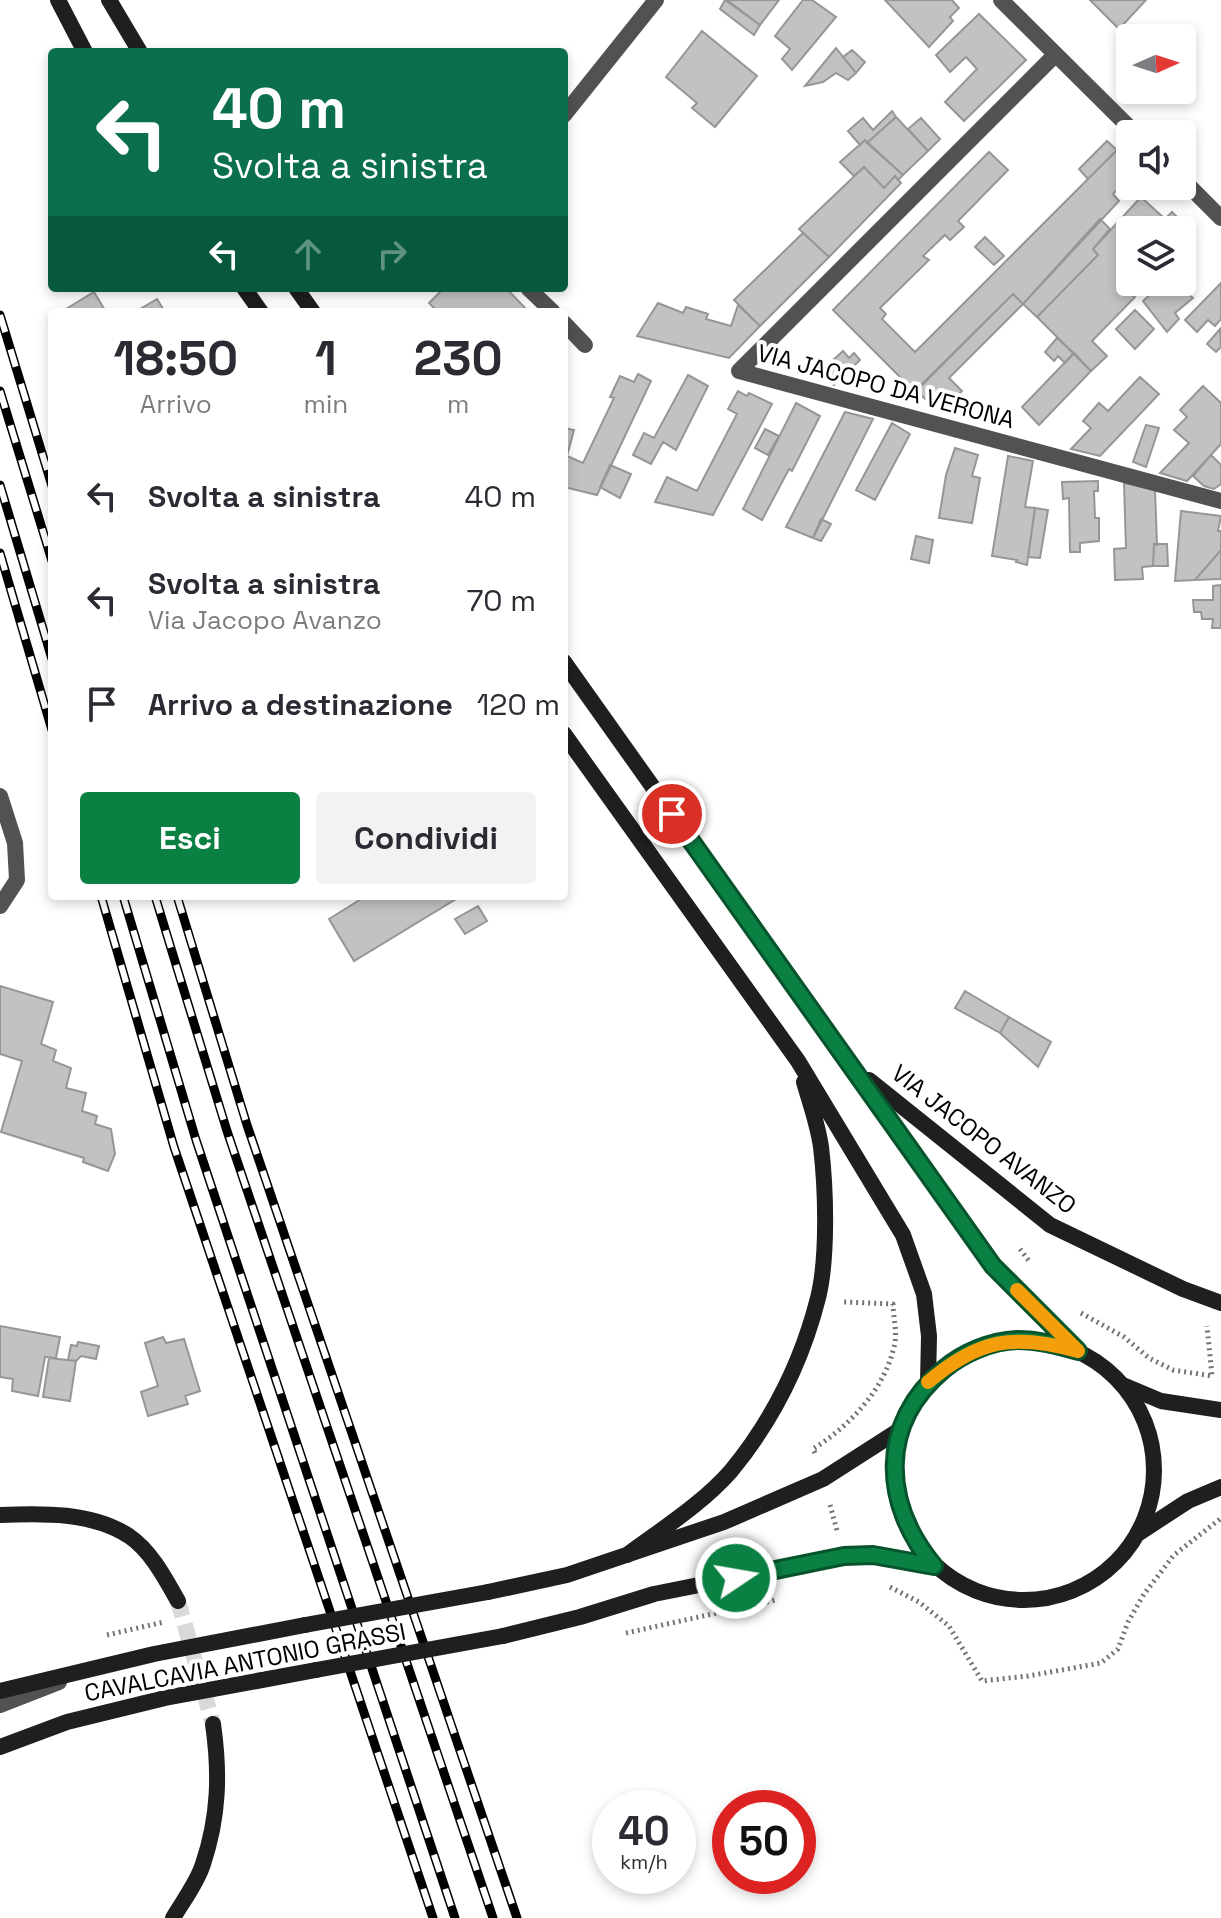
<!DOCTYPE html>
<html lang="it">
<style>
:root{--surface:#fff;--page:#f2f2f3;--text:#2b2b33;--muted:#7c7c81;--accent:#0b8043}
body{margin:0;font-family:"Space Grotesk",sans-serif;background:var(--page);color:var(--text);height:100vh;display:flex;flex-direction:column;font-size:30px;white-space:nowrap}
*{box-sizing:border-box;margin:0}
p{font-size:26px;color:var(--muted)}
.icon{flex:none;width:44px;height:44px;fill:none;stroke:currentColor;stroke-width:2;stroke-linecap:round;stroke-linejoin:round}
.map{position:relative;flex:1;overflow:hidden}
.sheet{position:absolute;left:48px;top:308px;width:520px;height:592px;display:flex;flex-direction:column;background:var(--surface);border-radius:8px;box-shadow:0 4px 12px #0003}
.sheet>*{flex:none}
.hud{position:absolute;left:48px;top:48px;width:520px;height:244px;border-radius:8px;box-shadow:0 4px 12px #0003;background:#0b6e4f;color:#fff;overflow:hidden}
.needle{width:52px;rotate:87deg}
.fabs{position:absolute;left:1116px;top:24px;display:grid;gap:16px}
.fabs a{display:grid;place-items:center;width:80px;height:80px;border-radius:8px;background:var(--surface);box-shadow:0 4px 12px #0003;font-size:40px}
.speed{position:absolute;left:592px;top:1790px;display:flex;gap:16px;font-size:40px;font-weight:700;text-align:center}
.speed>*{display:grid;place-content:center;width:104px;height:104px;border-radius:50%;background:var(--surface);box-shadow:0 4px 12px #0003;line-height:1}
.speed small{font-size:20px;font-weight:400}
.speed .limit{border:12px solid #d22;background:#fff;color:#111}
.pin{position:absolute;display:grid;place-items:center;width:68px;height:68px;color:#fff;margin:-34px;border:4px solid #fff;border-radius:50%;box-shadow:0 2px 8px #0007}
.me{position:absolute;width:88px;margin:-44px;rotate:78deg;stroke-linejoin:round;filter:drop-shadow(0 0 6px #0008)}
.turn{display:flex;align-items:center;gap:28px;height:168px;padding:0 32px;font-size:36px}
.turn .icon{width:104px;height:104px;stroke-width:2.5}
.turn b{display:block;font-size:56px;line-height:68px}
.lanes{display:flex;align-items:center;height:76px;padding:0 32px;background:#0003;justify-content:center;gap:40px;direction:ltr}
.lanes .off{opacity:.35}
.eta{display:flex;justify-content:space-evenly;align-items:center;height:136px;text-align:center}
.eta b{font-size:48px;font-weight:700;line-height:56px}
.cta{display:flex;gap:16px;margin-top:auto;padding:16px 32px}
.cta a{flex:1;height:92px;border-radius:8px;background:var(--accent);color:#fff;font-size:32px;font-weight:700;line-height:92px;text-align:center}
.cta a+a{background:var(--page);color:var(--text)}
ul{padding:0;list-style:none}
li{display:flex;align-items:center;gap:24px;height:104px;padding:0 32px}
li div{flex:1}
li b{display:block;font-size:30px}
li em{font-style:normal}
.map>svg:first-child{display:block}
.building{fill:#c2c2c2;stroke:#969696;stroke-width:2}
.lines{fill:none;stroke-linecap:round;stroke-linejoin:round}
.secondary-tunnel{stroke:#d9d9d9;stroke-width:16;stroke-dasharray:16 8;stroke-linecap:butt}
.path{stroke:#747474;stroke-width:5;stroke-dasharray:2 4;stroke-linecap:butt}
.service{stroke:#525252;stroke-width:16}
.minor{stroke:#525252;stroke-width:16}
.tertiary{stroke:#525252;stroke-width:16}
.secondary{stroke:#1f1f1f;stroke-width:16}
.rail-casing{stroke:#000;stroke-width:9}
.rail{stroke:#fff;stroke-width:6;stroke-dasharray:18;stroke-linecap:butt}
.secondary-bridge{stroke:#1f1f1f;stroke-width:16}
.route-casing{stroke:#07532c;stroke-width:20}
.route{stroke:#0b8043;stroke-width:14}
.slow{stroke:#f59e0b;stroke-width:14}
.labels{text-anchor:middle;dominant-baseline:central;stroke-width:8;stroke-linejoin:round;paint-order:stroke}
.street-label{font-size:24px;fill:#000;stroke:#fff}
</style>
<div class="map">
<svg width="1221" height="1918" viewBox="0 0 1221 1918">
<rect width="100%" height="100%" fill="#fff"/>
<path class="building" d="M725,0L760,25L754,35L720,9Z
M727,0H779L760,25Z
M803,0H812L836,17L792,70L782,59L790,49L775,36Z
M885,0H952L959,8L950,17L953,21L929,47Z
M1090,0H1146L1119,29Z
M979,14L1026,60L964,121L945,102L977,69L966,57L950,72L936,55Z
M702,31L757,76L715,127L692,108L697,103L666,77Z
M836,48L856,73L848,80L836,73L823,82L805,86Z
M852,50L865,62L856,73L843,57Z
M892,111L896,117L867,143L865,140L860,145L848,131L863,118L873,130Z
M896,117L928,151L903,175L867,143Z
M921,118L940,139L928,151L908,129Z
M865,140L903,175L898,180L895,176L884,188L864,167L854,176L840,162Z
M1107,141L1117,150L1088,179L1079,169Z
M1117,150L1130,162V177L1113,194L1119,201L1023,304L1013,294L915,392L833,310L989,152L1008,170L958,221L964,227L950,240L945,235L923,256L929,260L880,308L886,314L882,319L915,352Z
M864,167L884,188L895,176L901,183L829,257L799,229Z
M1141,197L1165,219L1172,212L1192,232L1182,241V230H1130V282H1145L1131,295L1135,297L1092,341L1107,356L1091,371L1037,317L1098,255L1093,249Z
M1100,219L1110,229L1093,249L1098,255L1037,317L1023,304Z
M803,233L829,257L760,326L734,300Z
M985,237L1004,256L994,265L975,247Z
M1163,282H1175L1193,298L1175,313L1179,319L1167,332L1143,301Z
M1221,283V319L1215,326L1208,320L1197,332L1185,320Z
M444,288H506L529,312H438L429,303Z
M94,292L106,312H68L66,309Z
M1013,294L1023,304L949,378L962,391L943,409L930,395L925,399L916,390Z
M157,299L165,312H135Z
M658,303L683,313L686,307L708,314L706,319L731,326L738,305L760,326L729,358L637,336Z
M1135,310L1154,329L1135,349L1116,329Z
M1220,329L1221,347L1216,352L1207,344Z
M1057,338L1074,353L1065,363L1058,356L1054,361L1045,352Z
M843,351L849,358L854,353L860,360L834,385L820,372Z
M1074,353L1091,371L1039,425L1022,407Z
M638,374L651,381L597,495L564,487V428L574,430L567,456L583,463L614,398L610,397L620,376L634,382Z
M688,375L708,386L676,450L663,442L651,464L633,455L644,433L654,438Z
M1140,377L1159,394L1100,456L1071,449L1091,428L1083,421L1099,403L1108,411Z
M1203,386L1221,403V444L1187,481L1160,473L1189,443L1174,430L1187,417L1180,410Z
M738,391L747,396L749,393L772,404L713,515L655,502L667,477L697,491L737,414L728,409Z
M796,403L820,416L792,471L789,469L762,520L743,509Z
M845,412L873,419L813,538L786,527Z
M892,423L910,434L875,500L856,490Z
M1146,425L1159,428L1146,467L1133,462Z
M765,429L779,436L768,455L755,448Z
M955,448L978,455L972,476L980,478L972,523L939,518L946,475Z
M1211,455L1221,465V484L1214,489L1204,486L1193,476Z
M1008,456L1033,461L1025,507L1035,508L1027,565L1016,562L1017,560L992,556Z
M610,465L631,474L620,498L600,487Z
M1098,481V491H1094L1095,518H1099V541L1080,543V552H1070L1069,498L1063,499L1062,482Z
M1124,483L1155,490L1157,545L1154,544L1153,566L1142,567L1143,579L1115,580L1114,549L1126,548Z
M1035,508L1048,510L1040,558L1028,557Z
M1181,511L1221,516L1218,531H1221V550L1195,580L1175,581Z
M821,519L831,524L821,541L813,538Z
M916,536L933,540L929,563L911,559Z
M1154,544H1167L1168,566H1153Z
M1221,550V579L1195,580Z
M1221,585V628H1212L1213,619H1202L1201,612H1194L1193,600H1213V586Z
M366,896H461L354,961L329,919Z
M478,906L487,921L465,934L455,919Z
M0,986L53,1002L41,1044L56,1050L53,1061L71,1068L66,1088L86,1093L82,1111L97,1116L95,1124L111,1129L115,1154L108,1171L83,1162L84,1158L1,1132L22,1061L0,1054Z
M965,991L1009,1017L1000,1033L955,1008Z
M1009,1017L1051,1042L1038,1067L1000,1033Z
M0,1326L60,1337L56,1358L45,1357L38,1396L12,1391L13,1379L0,1377Z
M163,1337L166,1343L184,1339L200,1391L185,1396L188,1404L148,1416L141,1392L158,1386L145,1343Z
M78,1342L99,1346L96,1359L81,1356L76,1361L68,1360L71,1345L77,1346Z
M49,1358L76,1361L70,1401L43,1397Z"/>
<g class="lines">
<path class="secondary-tunnel" d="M178,1601L213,1724"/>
<path class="path" d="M1020,1249L1029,1261
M1081,1313L1124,1337L1149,1358L1173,1370L1212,1376L1207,1326
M815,1453L813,1449C850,1426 887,1387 895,1342C897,1330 893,1316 893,1304L844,1302
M830,1505L838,1534
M890,1587L919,1602L949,1626L982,1681L1028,1676L1101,1663L1118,1649L1128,1622L1144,1594L1174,1555L1220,1519
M626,1633L776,1600
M107,1635L164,1622"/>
<path class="service" d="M528,288L553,312
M564,323L585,345"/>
<path class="minor" d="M1001,0L1136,134
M1055,55L739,371L1221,501
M564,115L656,0
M1182,179L1221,218
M0,796L15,843L17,880L0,906"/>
<path class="tertiary" d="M0,1705L59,1682"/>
<path class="secondary" d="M58,0L85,52
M109,0L140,52
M244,288L261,312
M296,288L313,312
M564,662L993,1266L1078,1351
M564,734L798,1061L903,1235L924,1294L929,1336L928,1382
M869,1080L1050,1225L1183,1289L1221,1303
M894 1470a130 130 0 1 1 260 0a130 130 0 1 1-260 0Z
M1123,1385L1161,1401L1221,1410
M0,1515C42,1513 92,1512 129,1536C151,1551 165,1578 178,1601
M1139,1533L1188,1501L1221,1487
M627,1555C662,1529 702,1504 731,1471C772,1421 802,1361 818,1298C828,1258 826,1189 821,1147C818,1125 810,1103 804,1082
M488,1592L567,1575L724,1522L823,1479L901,1429
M503,1636L580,1617L654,1594L844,1556L873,1555L934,1566
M0,1691L154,1654L305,1625
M0,1747L67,1722L165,1698L316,1670
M173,1918C183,1901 197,1883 203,1864C219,1816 220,1773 213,1724"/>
<defs>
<path id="rail" d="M0,315L52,486
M0,391L52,561
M0,485L52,659
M0,553L52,730
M101,896L174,1147L433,1918
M123,896L196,1140L455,1918
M155,896L227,1131L493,1918
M177,896L247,1125L517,1918"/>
</defs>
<use href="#rail" class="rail-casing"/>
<use href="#rail" class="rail"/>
<path class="secondary-bridge" d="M305,1625L488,1592
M316,1670L503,1636"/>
</g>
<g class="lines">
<defs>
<path id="route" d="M672,814L993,1266L1078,1351C1057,1345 1038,1340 1017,1340C991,1341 963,1353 944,1369C878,1424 882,1503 934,1566L873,1555L844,1556L736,1578"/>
</defs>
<use href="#route" class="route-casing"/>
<use href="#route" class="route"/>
<path class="slow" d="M928,1382C979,1339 1014,1333 1078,1351L1017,1290"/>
</g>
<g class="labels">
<g class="street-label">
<text transform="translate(886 386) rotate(15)">VIA JACOPO DA VERONA</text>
<text transform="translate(984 1139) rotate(38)">VIA JACOPO AVANZO</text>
<text transform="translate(245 1662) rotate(-11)">CAVALCAVIA ANTONIO GRASSI</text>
</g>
</g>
</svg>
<div class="fabs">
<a><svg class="needle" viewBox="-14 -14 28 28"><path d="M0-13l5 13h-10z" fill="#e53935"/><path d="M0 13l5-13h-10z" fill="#7c7c81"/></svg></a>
<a><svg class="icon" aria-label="sound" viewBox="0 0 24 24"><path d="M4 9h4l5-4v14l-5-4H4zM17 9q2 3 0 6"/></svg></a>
<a><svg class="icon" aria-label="layers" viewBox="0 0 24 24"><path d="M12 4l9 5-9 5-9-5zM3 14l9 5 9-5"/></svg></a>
</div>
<div class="speed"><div>40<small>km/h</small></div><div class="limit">50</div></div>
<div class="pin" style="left:672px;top:814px;background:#d93025"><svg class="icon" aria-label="arrive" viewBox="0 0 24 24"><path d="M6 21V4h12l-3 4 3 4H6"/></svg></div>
<svg class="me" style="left:736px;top:1578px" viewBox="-20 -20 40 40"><circle r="17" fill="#0b8043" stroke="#fff" stroke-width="3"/><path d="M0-11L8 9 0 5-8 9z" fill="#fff"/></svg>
<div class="hud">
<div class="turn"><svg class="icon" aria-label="left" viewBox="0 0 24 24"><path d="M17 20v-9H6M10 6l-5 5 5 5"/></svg><div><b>40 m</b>Svolta a sinistra</div></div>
<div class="lanes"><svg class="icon" aria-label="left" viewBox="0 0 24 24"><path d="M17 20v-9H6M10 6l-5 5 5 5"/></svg><svg class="icon off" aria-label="ahead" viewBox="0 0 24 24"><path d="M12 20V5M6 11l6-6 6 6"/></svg><svg class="icon off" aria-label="right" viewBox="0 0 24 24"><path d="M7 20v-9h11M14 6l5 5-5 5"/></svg></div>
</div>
<section class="sheet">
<div class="eta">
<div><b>18:50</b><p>Arrivo</p></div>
<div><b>1</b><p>min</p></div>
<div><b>230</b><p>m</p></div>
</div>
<ul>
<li><svg class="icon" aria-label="left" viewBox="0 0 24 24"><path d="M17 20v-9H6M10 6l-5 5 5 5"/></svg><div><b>Svolta a sinistra</b></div><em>40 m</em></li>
<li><svg class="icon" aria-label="left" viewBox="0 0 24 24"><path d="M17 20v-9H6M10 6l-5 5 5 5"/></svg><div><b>Svolta a sinistra</b><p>Via Jacopo Avanzo</p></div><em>70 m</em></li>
<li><svg class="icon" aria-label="arrive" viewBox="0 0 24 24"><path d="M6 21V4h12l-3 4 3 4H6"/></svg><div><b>Arrivo a destinazione</b></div><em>120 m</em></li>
</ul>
<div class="cta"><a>Esci</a><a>Condividi</a></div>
</section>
</div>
